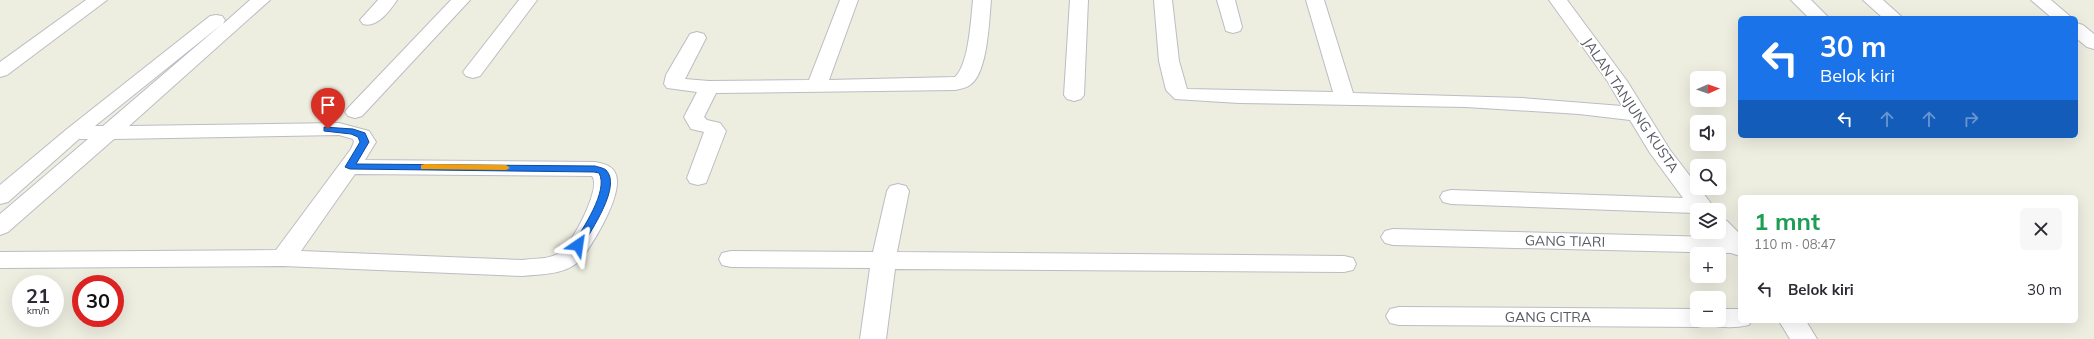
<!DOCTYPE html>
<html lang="id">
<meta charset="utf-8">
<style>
:root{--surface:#fff;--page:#f7f7f7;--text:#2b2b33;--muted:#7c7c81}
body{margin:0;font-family:Mulish,sans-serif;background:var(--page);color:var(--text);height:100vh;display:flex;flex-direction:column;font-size:15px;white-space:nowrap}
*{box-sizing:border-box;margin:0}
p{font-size:13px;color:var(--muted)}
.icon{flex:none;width:22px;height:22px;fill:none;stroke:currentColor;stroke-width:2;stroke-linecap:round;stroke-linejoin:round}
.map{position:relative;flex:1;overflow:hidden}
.panel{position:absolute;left:1738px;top:195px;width:340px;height:128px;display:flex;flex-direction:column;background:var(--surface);border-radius:6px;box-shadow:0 4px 16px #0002}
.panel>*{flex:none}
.banner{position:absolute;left:1738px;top:16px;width:340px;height:122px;border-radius:6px;box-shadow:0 4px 16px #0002;background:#1a73e8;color:#fff;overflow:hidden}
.needle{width:26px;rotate:88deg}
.fabs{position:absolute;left:1690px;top:71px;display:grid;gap:8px}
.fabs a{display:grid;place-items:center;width:36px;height:36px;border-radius:6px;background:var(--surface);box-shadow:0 4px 16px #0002;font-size:20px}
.speed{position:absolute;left:12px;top:275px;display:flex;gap:8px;font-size:20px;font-weight:700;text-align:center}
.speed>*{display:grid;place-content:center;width:52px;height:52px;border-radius:50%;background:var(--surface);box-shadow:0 4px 16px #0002;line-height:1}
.speed small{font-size:10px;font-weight:400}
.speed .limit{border:6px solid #d22;background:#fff;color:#111}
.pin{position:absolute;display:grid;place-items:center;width:34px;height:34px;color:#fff;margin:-41px -17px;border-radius:50% 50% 50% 0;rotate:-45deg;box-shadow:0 0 4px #0007}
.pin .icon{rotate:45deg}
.me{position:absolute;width:44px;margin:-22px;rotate:32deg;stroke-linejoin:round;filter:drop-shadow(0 0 3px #0008)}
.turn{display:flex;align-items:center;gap:14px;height:84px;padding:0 16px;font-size:18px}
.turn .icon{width:52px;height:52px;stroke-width:2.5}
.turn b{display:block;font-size:28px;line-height:34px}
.lanes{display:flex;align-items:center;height:38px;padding:0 16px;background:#0003;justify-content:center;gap:20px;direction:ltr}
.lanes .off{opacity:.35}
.round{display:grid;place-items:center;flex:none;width:42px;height:42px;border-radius:6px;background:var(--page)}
.headline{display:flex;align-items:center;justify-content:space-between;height:68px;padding:0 16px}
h1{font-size:24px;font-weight:700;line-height:30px;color:#1e9e55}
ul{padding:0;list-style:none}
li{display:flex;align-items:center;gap:12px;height:52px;padding:0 16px}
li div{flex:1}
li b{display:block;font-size:15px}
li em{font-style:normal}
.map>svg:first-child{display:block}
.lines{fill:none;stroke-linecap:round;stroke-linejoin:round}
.minor-casing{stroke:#bbbdc3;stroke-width:2}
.minor{fill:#fff;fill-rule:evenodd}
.route{fill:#1a73e8;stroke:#114b97}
.slow{fill:#f59e0b}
.labels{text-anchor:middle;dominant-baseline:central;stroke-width:3.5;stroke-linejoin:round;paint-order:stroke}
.street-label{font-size:14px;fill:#595c63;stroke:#fff}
</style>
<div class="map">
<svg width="2094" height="339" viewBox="0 0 2094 339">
<rect width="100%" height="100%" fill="#edede0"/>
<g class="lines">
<defs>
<path id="minor" d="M86,0H107L7,75L0,77V62Z
M250,0H270L129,126L339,123L369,131L376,142L365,160L595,162C600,163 606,164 610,167C633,181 593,243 582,258C568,275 542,274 522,276L283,266L0,268V252L276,250L351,149L354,142L353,139L339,135L114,139L8,232L0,235V214L88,139H79L8,202L0,204V185L67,129L210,16L216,15L222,16L225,20L223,24ZM222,24L103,126H95ZM355,174L592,176C602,188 572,243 561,252C550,260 534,258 522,260L301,251Z
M378,0H397C389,12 377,28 363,24L360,20Z
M451,0H470L362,116L355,118L348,116L345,112L348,108Z
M519,0H537L480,76L473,78L466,76L463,72L466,68Z
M840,0H858L829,80L955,77C969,64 971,19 973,0H991C989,20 988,73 970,85C966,88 960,89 955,90L716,93L704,117L707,120L720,123L726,131L706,183L698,185L690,183L687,178L704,132L691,129L684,117L697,92L667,88L664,84L666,75L690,34L697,32L704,34L706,38L685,79L709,81L809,80Z
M1070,0H1088L1084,95L1081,99L1074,101L1067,99L1064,95Z
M1154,0H1172L1179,61L1187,89L1333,92L1306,0H1324L1353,93L1522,98L1622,106L1608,82L1549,0H1567L1627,81L1670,150L1716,210H1697V216L1694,213L1451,204L1443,202L1440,197L1443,192L1451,190L1683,198L1650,153L1630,120L1579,114L1466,107L1239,103L1175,99L1166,90L1159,61Z
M1217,0H1235L1242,27L1240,31L1233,33L1226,31Z
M1791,0H1811L1829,18H1809Z
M1863,0H1883L1903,18H1883Z
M2031,0H2051L2072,18H2052Z
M2076,23L2083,25L2094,34V49L2087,47L2076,38Z
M898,184L906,186L909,191L897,252L1344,256L1353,258L1356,264L1353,270L1344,272L895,269L886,339H860L870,268L731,267L722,265L719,259L722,253L731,251L873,252L887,191L890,186Z
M1719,218L1727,221L1740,234V256L1731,253L1393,245L1385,243L1381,237L1385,231L1393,229L1715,237L1711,232H1719Z
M1399,307L1697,309V320H1719V309H1740V321H1751L1749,325C1736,328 1723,328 1710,325L1708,321L1706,325L1697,327L1399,325L1390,323L1386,316L1390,309Z
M1779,321H1806L1817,339H1790Z"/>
</defs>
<use href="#minor" class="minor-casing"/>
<use href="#minor" class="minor"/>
</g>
<path class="route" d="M324,127L353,129L365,133L369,142L356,164L595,166C598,167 604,168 606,170C622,186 591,230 583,245L578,248L573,245C582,229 609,191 599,173L594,172L350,169L345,167L360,142L358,137L351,134L324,131Z"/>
<path class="slow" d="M425,164L506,165L510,168L506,170L421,169V165Z"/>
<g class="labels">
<g class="street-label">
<text transform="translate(1631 105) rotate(56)">JALAN TANJUNG KUSTA</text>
<text transform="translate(1565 241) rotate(1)">GANG TIARI</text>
<text x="1548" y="317">GANG CITRA</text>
</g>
</g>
</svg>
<div class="fabs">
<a><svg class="needle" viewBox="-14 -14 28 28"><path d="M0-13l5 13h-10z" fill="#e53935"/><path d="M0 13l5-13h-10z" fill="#7c7c81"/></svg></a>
<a><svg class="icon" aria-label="sound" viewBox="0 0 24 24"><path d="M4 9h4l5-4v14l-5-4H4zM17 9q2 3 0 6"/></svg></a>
<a><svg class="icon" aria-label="search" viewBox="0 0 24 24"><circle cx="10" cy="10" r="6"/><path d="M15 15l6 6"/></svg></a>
<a><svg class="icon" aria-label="layers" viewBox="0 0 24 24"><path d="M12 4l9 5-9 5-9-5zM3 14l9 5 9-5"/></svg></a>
<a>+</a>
<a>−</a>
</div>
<div class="speed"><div>21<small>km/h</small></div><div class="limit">30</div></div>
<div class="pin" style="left:328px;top:129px;background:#d93025"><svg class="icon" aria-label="arrive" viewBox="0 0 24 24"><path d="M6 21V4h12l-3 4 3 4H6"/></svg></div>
<svg class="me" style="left:578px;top:245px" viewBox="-20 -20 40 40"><path d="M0-17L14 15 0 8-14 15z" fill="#1a73e8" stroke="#fff" stroke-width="4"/></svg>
<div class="banner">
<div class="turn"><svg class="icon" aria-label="left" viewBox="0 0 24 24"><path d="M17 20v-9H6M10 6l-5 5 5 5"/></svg><div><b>30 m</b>Belok kiri</div></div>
<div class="lanes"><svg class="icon" aria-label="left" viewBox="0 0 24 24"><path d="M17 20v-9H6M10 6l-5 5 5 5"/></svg><svg class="icon off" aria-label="ahead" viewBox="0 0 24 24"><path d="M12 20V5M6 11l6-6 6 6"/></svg><svg class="icon off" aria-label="ahead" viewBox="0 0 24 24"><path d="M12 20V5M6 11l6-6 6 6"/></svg><svg class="icon off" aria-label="right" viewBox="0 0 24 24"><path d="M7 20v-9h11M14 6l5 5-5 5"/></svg></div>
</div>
<section class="panel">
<div class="headline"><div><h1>1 mnt</h1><p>110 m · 08:47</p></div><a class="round"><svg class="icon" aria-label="close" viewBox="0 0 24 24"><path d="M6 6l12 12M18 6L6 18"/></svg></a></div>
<ul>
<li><svg class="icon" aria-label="left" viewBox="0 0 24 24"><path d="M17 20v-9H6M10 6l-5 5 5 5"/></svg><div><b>Belok kiri</b></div><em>30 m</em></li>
</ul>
</section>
</div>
